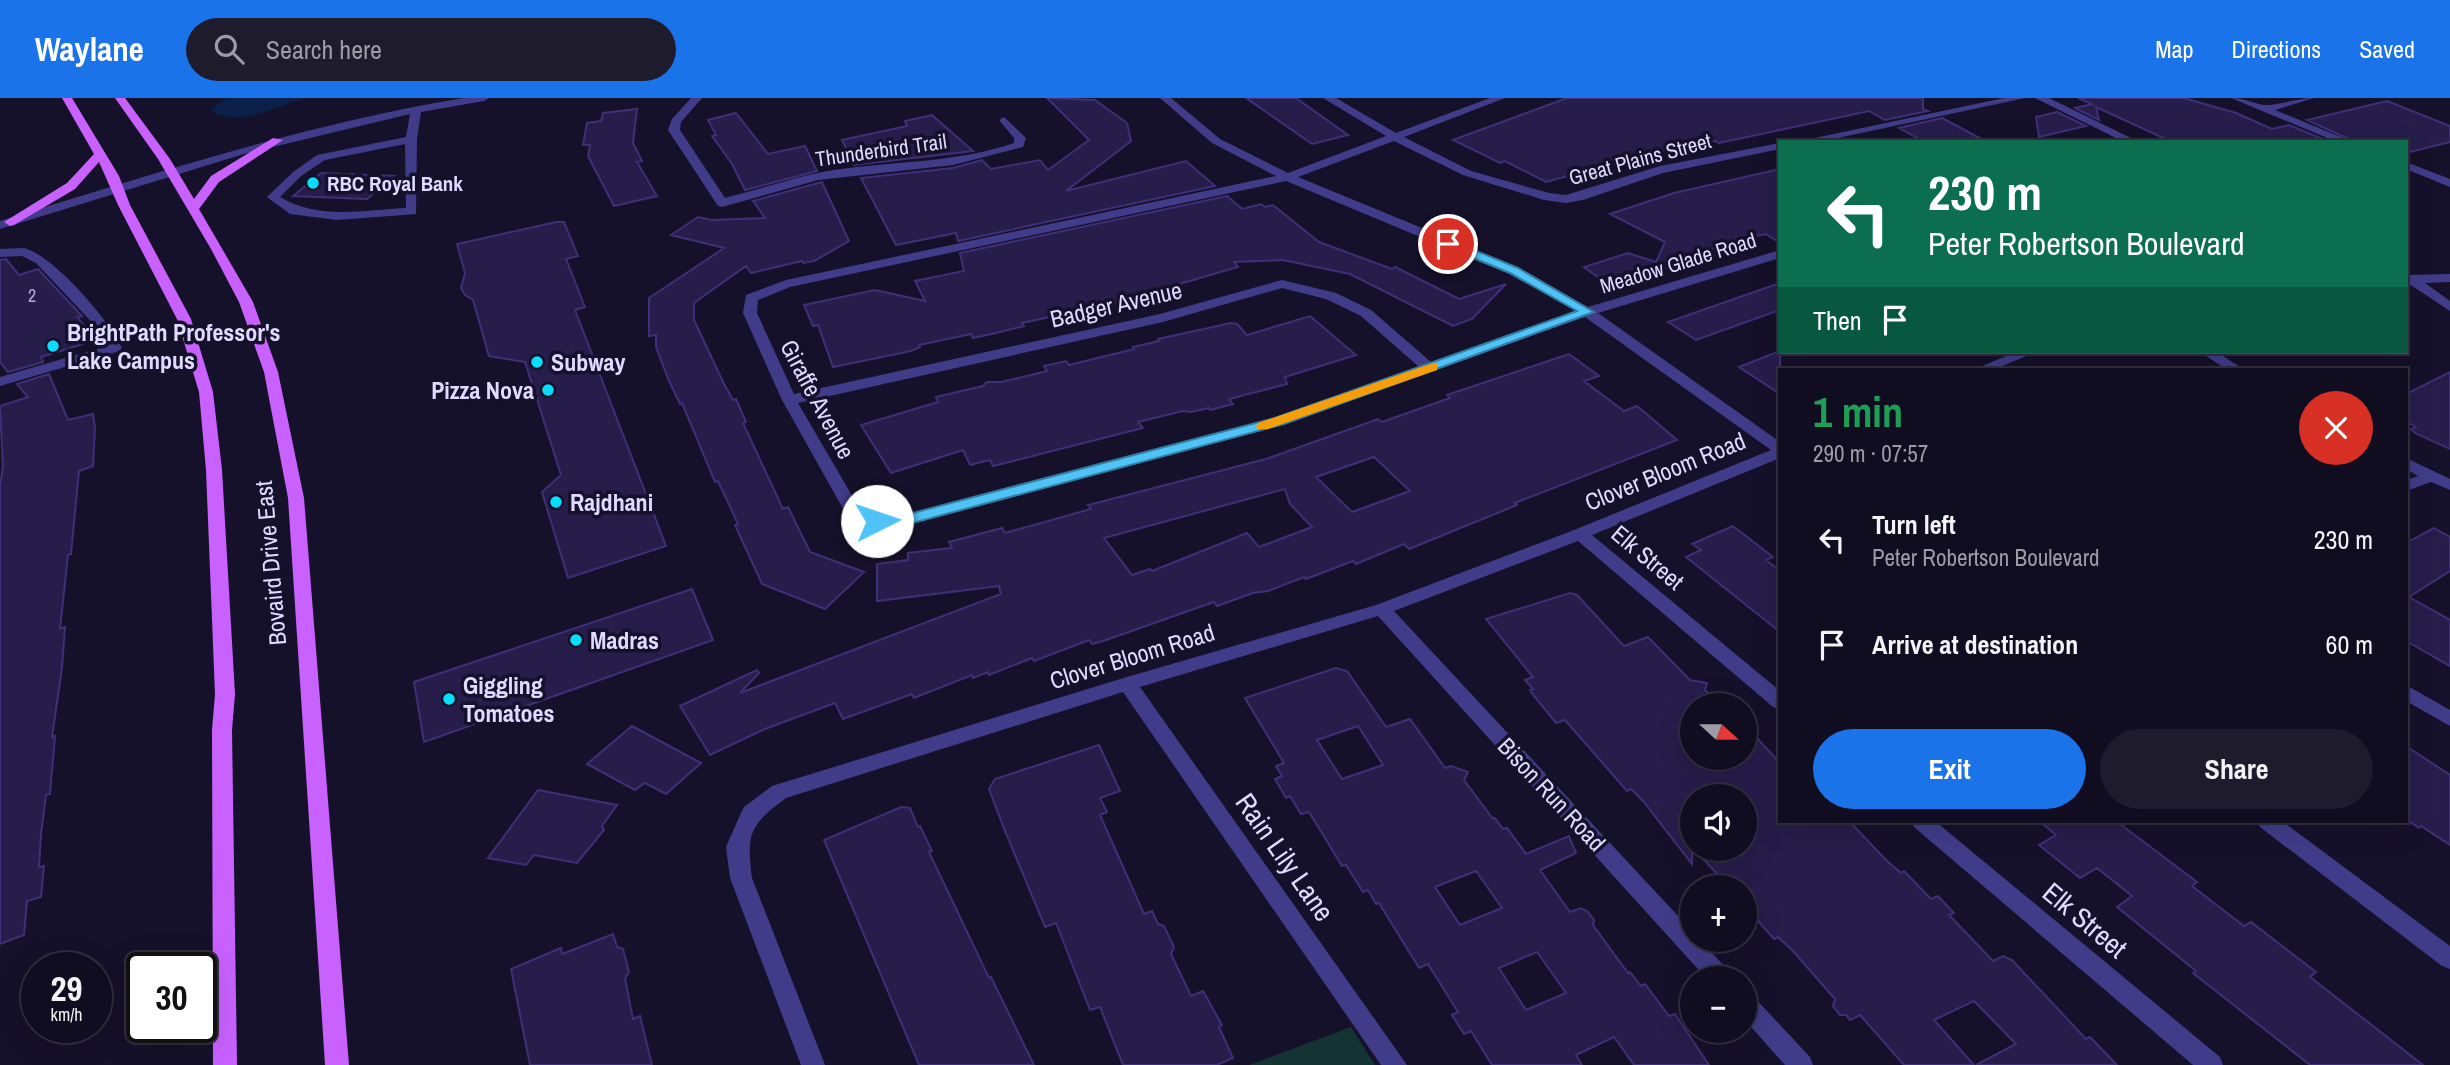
<!DOCTYPE html>
<meta charset="utf-8">
<style>
:root{--surface:#100d20;--page:#1e1b2d;--text:#f1f3f6;--muted:#9c9ca5;--line:#302d3e;--accent:#1a73e8}
body{margin:0;font-family:"Archivo Narrow",sans-serif;background:var(--page);color:var(--text);height:100vh;display:flex;flex-direction:column;font-size:26px;white-space:nowrap}
*{box-sizing:border-box;margin:0}
p{font-size:23px;color:var(--muted)}
.icon{flex:none;width:38px;height:38px;fill:none;stroke:currentColor;stroke-width:2;stroke-linecap:round;stroke-linejoin:round}
.map{position:relative;flex:1;overflow:hidden}
.panel{position:absolute;left:1778px;top:270px;width:630px;height:455px;display:flex;flex-direction:column;background:var(--surface);border-radius:0px;box-shadow:0 7px 28px #0002,0 0 0 2px var(--line)}
.panel>*{flex:none}
.banner{position:absolute;left:1778px;top:42px;width:630px;height:214px;border-radius:0px;box-shadow:0 7px 28px #0002,0 0 0 2px var(--line);background:#0b6e4f;color:#fff;overflow:hidden}
.needle{width:46px;rotate:111deg}
.fabs{position:absolute;left:1680px;top:595px;display:grid;gap:14px}
.fabs a{display:grid;place-items:center;width:77px;height:77px;border-radius:50%;background:var(--surface);box-shadow:0 7px 28px #0002,0 0 0 2px var(--line);font-size:35px}
.speed{position:absolute;left:21px;top:854px;display:flex;gap:14px;font-size:35px;font-weight:700;text-align:center}
.speed>*{display:grid;place-content:center;width:91px;height:91px;border-radius:50%;background:var(--surface);box-shadow:0 7px 28px #0002,0 0 0 2px var(--line);line-height:1}
.speed small{font-size:18px;font-weight:400}
.speed .limit{border:4px solid #111;border-radius:10px;background:#fff;color:#111}
.pin{position:absolute;display:grid;place-items:center;width:60px;height:60px;color:#fff;margin:-30px;border:4px solid #fff;border-radius:50%;box-shadow:0 2px 7px #0007}
.me{position:absolute;width:77px;margin:-38px;rotate:86deg;stroke-linejoin:round;filter:drop-shadow(0 0 5px #0008)}
.turn{display:flex;align-items:center;gap:24px;height:147px;padding:0 35px;font-size:32px}
.turn .icon{width:91px;height:91px;stroke-width:2.5}
.turn b{display:block;font-size:49px;line-height:60px}
.then{display:flex;align-items:center;height:66px;padding:0 35px;background:#0003;gap:14px;font-size:26px}
.round{display:grid;place-items:center;flex:none;width:74px;height:74px;border-radius:37px;background:var(--page)}
.overview{display:flex;align-items:center;justify-content:space-between;height:119px;padding:0 35px}
h1{font-size:42px;font-weight:800;line-height:52px;color:#1e9e55}
.cta{display:flex;gap:14px;margin-top:auto;padding:14px 35px}
.cta a{flex:1;height:80px;border-radius:42px;background:var(--accent);color:#fff;font-size:28px;font-weight:800;line-height:80px;text-align:center}
.cta a+a{background:var(--page);color:var(--text)}
ul{padding:0;list-style:none}
li{display:flex;align-items:center;gap:21px;height:105px;padding:0 35px}
li div{flex:1}
li b{display:block;font-size:26px}
li em{font-style:normal}
header{display:flex;align-items:center;gap:42px;box-sizing:border-box;height:98px;padding:0 35px;background:var(--accent);color:#fff}
header strong{font-size:33px}
nav{display:flex;gap:38px;margin-inline-start:auto;font-size:24px}
.search{width:490px;height:63px;background:var(--page);display:flex;align-items:center;gap:18px;box-sizing:border-box;padding:0 24px;border-radius:38px;color:var(--muted);font-size:26px}
.map>svg:first-child{display:block}
.green{fill:#143434}
.water{fill:#0b2049}
.building{fill:#271d4b;stroke:#3f2f77;stroke-width:2;fill-rule:evenodd}
.lines{fill:none;stroke-linecap:round;stroke-linejoin:round}
.minor{fill:#413c89;fill-rule:evenodd}
.major{fill:#c861fe;fill-rule:evenodd}
.route{fill:#4fc3f7;stroke:#337fa1;stroke-width:2}
.slow{fill:#f59e0b}
.poi-dot{fill:#07defe;stroke:#16112a;stroke-width:2.5}
.labels{text-anchor:middle;dominant-baseline:central;stroke-width:7;stroke-linejoin:round;paint-order:stroke}
.far-number-label{font-size:18px;fill:#b1abd2}
.far-street-label{font-size:21px;fill:#dfdaff;stroke:#16112a}
.far-poi-label{font-size:21px;font-weight:bold;fill:#dfdaff;stroke:#16112a;text-anchor:start}
.street-label{font-size:24px;fill:#dfdaff;stroke:#16112a}
.poi-label{font-size:24px;font-weight:bold;fill:#dfdaff;stroke:#16112a;text-anchor:start}
.near-street-label{font-size:28px;fill:#dfdaff;stroke:#16112a}
</style>
<header>
<strong>Waylane</strong>
<div class="search"><svg class="icon" aria-label="search" viewBox="0 0 24 24"><circle cx="10" cy="10" r="6"/><path d="M15 15l6 6"/></svg>Search here</div>
<nav><a>Map</a><a>Directions</a><a>Saved</a></nav>
</header>
<div class="map">
<svg width="2450" height="967" viewBox="0 0 2450 967">
<rect width="100%" height="100%" fill="#16112a"/>
<path class="green" d="M1351,929L1375,967H1249Z"/>
<path class="water" d="M227,0H306C276,8 245,28 214,15L211,11Z"/>
<path class="building" d="M1047,0L1095,2L1127,25L1131,43L1066,93L1186,63L1215,88L958,143L956,135L896,147L861,80L953,70L982,62L991,71L1040,62L1048,72L1089,42Z
M1246,0H1296L1348,37L1312,46Z
M1567,0H1923V11L1928,13L1885,22L1869,13L1719,45L1715,43L1704,44L1637,59L1546,84L1505,63L1500,65L1453,42Z
M2078,0H2184L2236,15L2272,31L2289,27L2330,44H2172L2096,9L2099,22L2075,10L2092,6Z
M2387,3L2450,28V44L2406,55V44H2355L2307,22Z
M637,11L633,45L642,63L637,64L657,98L614,108L588,58L590,47H583L587,25L601,23L603,15Z
M2057,14L2086,28L2039,39L2036,19Z
M736,15L768,56L805,48L817,73L745,92L732,66L712,38L716,37L708,22Z
M932,17L973,53L854,67L842,42L907,28L905,23Z
M1942,20L1987,44H1924L1899,30Z
M1780,71V145L1766,136L1750,139L1664,167L1668,169L1610,188L1584,169L1628,155L1656,164L1665,144L1610,116L1674,95Z
M321,75L394,78L367,101L293,98Z
M822,84L849,143L814,163L803,165L802,163L751,175L746,168L694,205V222L724,286L733,302L736,301L746,324L743,325L783,411L788,409L810,454L864,474L825,511L762,486L735,427L738,426L718,383L715,384L682,305L680,306L669,283L656,249V237L649,238V200L724,150L671,137L698,119L712,122L765,120L753,103Z
M1227,98L1242,111L1261,106L1265,109L1273,107L1319,144L1392,171L1395,169L1459,201L1506,186L1472,221L1453,228L1350,176L1283,162L1234,164L1238,169L1162,191L1164,194L1022,225L1024,228L996,235L973,240L971,236L919,247L920,249L911,253L833,269L818,227L813,228L804,207L875,192L925,203L915,183L964,173L960,155Z
M556,124H564L578,158L566,161L585,209L575,212L666,448L568,480L542,394L561,377L525,264L489,258L473,202L465,197L461,190L465,175L457,146Z
M6,161L19,177L38,171L82,218L77,219L96,242L41,259L43,264L8,274L0,264V162Z
M1780,185V212L1696,242L1668,224Z
M1310,218L1356,257L1285,279L1287,286L1229,301L1233,306L1210,312L1209,310L1191,314L1183,313L1138,324L1143,330L993,368L990,362L970,367L963,352L891,375L861,327L938,304L936,299L983,288L987,284H1001L1047,273L1044,268L1066,263L1069,267L1134,251L1133,249L1159,243L1158,241L1231,225L1237,226L1247,237Z
M1780,253V296L1739,269Z
M1569,256L1599,278L1584,283L1624,313L1637,308L1677,342L1515,405L1517,407L1409,451L1404,446L1356,466L1353,463L1306,481L1304,479L1268,493L1253,495L1217,508L1214,504L1106,542L1092,546L1089,542L1034,563L1032,560L989,577L988,574L973,580L972,577L914,600L912,596L843,621L835,605L765,631L710,657L680,608L757,572L759,575L740,595L1001,496L999,488L877,503V466L908,462V455L952,450L949,444L1002,430L1005,435L1091,411L1088,407L1266,361L1378,321L1382,324L1450,300L1447,297ZM1374,359L1410,393L1352,414L1316,379ZM1285,391L1290,406L1312,429L1259,449L1247,435L1152,473L1150,471L1132,477L1104,440Z
M2450,274V351L2415,335L2411,331L2416,329L2406,323V296Z
M49,276L68,322L93,316L95,330L93,368L79,373L71,456L68,457L60,531L65,529L62,570L52,639L55,638L50,696L46,697L41,736L39,769L44,768L41,799L27,803L24,837L0,846V388L3,369L0,308L28,299L17,286Z
M1733,428L1773,459L1766,462L1780,473V534L1686,459L1701,452L1692,446Z
M2434,430L2450,439V473L2409,499L2450,522V568L2406,543V445Z
M692,491L713,542L424,644L414,584Z
M1570,495L1577,497L1624,548L1648,539L1690,582L1707,585L1705,592L1719,607H1692V660H1745V627L1780,665V723H1849L1888,764L1901,775L1904,773L1931,801L1938,798L1954,815L1949,817L1993,863L2003,858L2012,862L2086,941L2090,939L2117,967H1976L2016,946L1974,903L1934,922L1974,967H1904L1860,917L1850,922L1846,917H1840L1833,908L1835,901L1793,853L1778,839L1774,841L1745,808V789H1729L1694,751H1745V698H1692V766L1643,703L1631,691L1627,693L1565,622L1556,625L1534,598L1530,592L1533,591L1525,582L1533,579L1486,521Z
M1336,570L1347,573L1386,629L1410,621L1445,670L1451,668L1468,674L1464,682L1493,721L1495,720L1503,731L1507,730L1526,756L1569,738L1576,755L1540,772L1570,814L1581,810L1588,814L1594,822L1593,827L1628,875L1630,874L1641,888L1645,886L1669,918L1675,916L1709,967H1634L1614,939L1576,957L1582,967H1492L1471,933L1464,936L1452,917L1458,914L1428,866L1419,870L1379,805L1376,806L1368,792L1363,794L1346,767L1342,768L1309,714L1301,716L1290,698L1286,700L1275,681L1282,678L1276,668L1284,665L1245,600ZM1358,628L1383,667L1342,681L1317,642ZM1476,773L1502,810L1460,827L1435,789ZM1537,854L1566,895L1526,912L1499,870Z
M632,628L701,665L666,696L645,685L635,692L587,666Z
M1099,647L1120,693L1100,700L1107,714L1100,717L1144,816L1152,813L1158,826L1164,828L1174,849L1171,856L1191,898L1203,893L1222,927L1219,929L1233,960L1217,967H1123L1100,909L1090,912L1056,825L1045,829L1005,733L989,691L995,681Z
M2406,648L2450,677V747L2421,728L2419,730L2406,721Z
M538,692L617,707L602,728L604,732L577,765L534,757L526,767L488,760Z
M901,709L910,710L918,729L920,728L932,753L929,754L989,880L991,879L1034,967H919L824,742Z
M2039,723H2116L2197,784L2192,788L2244,828L2251,824L2316,874L2310,879L2423,967H2310L2193,875L2196,873L2117,809L2132,798L2097,770L2080,780L2039,747L2056,737Z
M613,836L617,849L623,851L629,874L625,880L633,921L640,918L652,967H530L511,871L561,850L562,856Z"/>
<g class="lines">
<path class="minor" d="M464,0H489L484,3L421,14L417,41L416,116L337,122L290,116L267,99L293,74L317,57L406,39L410,16L244,56L0,131V123C153,76 306,26 464,0ZM405,46L406,110C364,112 317,122 280,99L301,78L325,62Z
M691,0H702L681,24L680,32L725,100C761,91 797,78 834,72C894,63 956,65 1014,45V40L999,22L1004,19L1026,40L1023,49L953,67L818,82L722,109L718,108L668,32L672,21Z
M1160,0H1171L1220,41L1288,75L1386,38L1323,0H1336L1396,35L1490,0H1505L1404,39L1471,73L1549,95L1566,97L1660,68L1780,45V51L1663,75L1583,102L1566,105L1544,102L1463,77L1394,43L1298,79L1519,170L1588,209L1780,152V160L1598,215L1780,344V360L1592,437L1780,593V611L1773,609L1578,443L1394,513L1692,833V842H1700L1729,873L1732,880H1706L1378,518L1140,589L1407,967H1381L1123,594L786,700C750,727 746,735 752,780L825,967H801L730,780L726,749L741,715L744,709L772,688L1127,579L1376,507L1574,432L1771,352L1585,219L1285,326L905,427L877,428L846,416L782,302L743,215L746,197L786,182L1276,78L1212,45ZM1286,83L1509,176L1576,213L1431,264L1371,212L1336,195L1282,182L1160,216L794,296L757,215L758,202L790,189ZM1282,190L1326,201L1361,218L1419,269L1275,320L905,417L879,418L858,408L798,305L1163,224Z
M2004,0H2025L1819,44H1796Z
M2035,0H2049L2139,44H2124Z
M2231,0C2244,0 2252,5 2264,7C2272,8 2300,0 2314,0L2275,12L2353,44H2337Z
M2406,64L2450,81V89L2406,71Z
M24,150C54,158 109,222 122,250L120,253L0,288V279L107,248L101,234L36,165L22,158L0,159V151Z
M2450,176V184L2425,185L2450,203V213L2406,184V178L2410,177Z
M2016,254H2036L1995,271H1975Z
M2200,254H2217L2243,271H2226Z
M2406,360L2450,381V392L2431,384L2406,393V382L2418,378L2406,371Z
M2406,587L2450,612V628L2406,603Z
M1911,723H1935L2220,959L2223,967H2193L1914,729Z
M2257,723H2282L2450,848V871L2442,868L2260,729Z
M1745,895L1753,898L1810,959L1813,967H1785L1745,922Z"/>
<path class="major" d="M62,0H72L119,78L130,107L191,221L213,294L222,372L235,596L232,632L237,967H213L212,632L215,596L206,372L199,294L177,221L118,107L99,64L75,91L14,127L10,128L4,124L67,85L94,56Z
M115,0H125L170,61L194,101L211,78L273,40L283,42L219,84L199,111L253,204L278,274L304,400L349,967H325L288,400L264,274L239,204L211,151L158,61Z"/>
</g>
<path class="route" d="M1444,143H1452L1518,170L1594,214L1284,326L905,427L877,428L870,423L877,418L905,417L1275,320L1577,213L1510,175L1444,148Z"/>
<path class="slow" d="M1433,265L1437,266V272L1268,331H1258L1256,328L1258,325Z"/>
<g class="poi-dot">
<circle cx="313" cy="85" r="7"/>
<circle cx="53" cy="248" r="7"/>
<circle cx="537" cy="264" r="7"/>
<circle cx="548" cy="292" r="7"/>
<circle cx="556" cy="404" r="7"/>
<circle cx="576" cy="542" r="7"/>
<circle cx="449" cy="601" r="7"/>
</g>
<g class="labels">
<g class="far-number-label">
<text x="32" y="197">2</text>
</g>
<g class="far-street-label">
<text transform="translate(881 52) rotate(-8)">Thunderbird Trail</text>
<text transform="translate(1640 61) rotate(-15)">Great Plains Street</text>
<text transform="translate(1678 165) rotate(-17)">Meadow Glade Road</text>
</g>
<g class="far-poi-label">
<text x="327" y="85">RBC Royal Bank</text>
</g>
<g class="street-label">
<text transform="translate(1116 206) rotate(-13)">Badger Avenue</text>
<text transform="translate(818 301) rotate(62)">Giraffe Avenue</text>
<text transform="translate(1665 373) rotate(-22)">Clover Bloom Road</text>
<text transform="translate(1648 459) rotate(40)">Elk Street</text>
<text transform="translate(270 465) rotate(-95)">Bovaird Drive East</text>
<text transform="translate(1132 558) rotate(-17)">Clover Bloom Road</text>
<text transform="translate(1552 696) rotate(47)">Bison Run Road</text>
</g>
<g class="poi-label">
<text x="67" y="234">BrightPath Professor's<tspan x="67" dy="28">Lake Campus</tspan></text>
<text x="551" y="264">Subway</text>
<text x="534" y="292" text-anchor="end">Pizza Nova</text>
<text x="570" y="404">Rajdhani</text>
<text x="590" y="542">Madras</text>
<text x="463" y="587">Giggling<tspan x="463" dy="28">Tomatoes</tspan></text>
</g>
<g class="near-street-label">
<text transform="translate(1285 759) rotate(55)">Rain Lily Lane</text>
<text transform="translate(2085 822) rotate(40)">Elk Street</text>
</g>
</g>
</svg>
<div class="fabs">
<a><svg class="needle" viewBox="-14 -14 28 28"><path d="M0-13l5 13h-10z" fill="#e53935"/><path d="M0 13l5-13h-10z" fill="#9c9ca5"/></svg></a>
<a><svg class="icon" aria-label="sound" viewBox="0 0 24 24"><path d="M4 9h4l5-4v14l-5-4H4zM17 9q2 3 0 6"/></svg></a>
<a>+</a>
<a>−</a>
</div>
<div class="speed"><div>29<small>km/h</small></div><div class="limit">30</div></div>
<div class="pin" style="left:1448px;top:146px;background:#d93025"><svg class="icon" aria-label="arrive" viewBox="0 0 24 24"><path d="M6 21V4h12l-3 4 3 4H6"/></svg></div>
<svg class="me" style="left:877px;top:423px" viewBox="-20 -20 40 40"><circle r="19" fill="#fff"/><path d="M0-13L10 11 0 6-10 11z" fill="#4fc3f7"/></svg>
<div class="banner">
<div class="turn"><svg class="icon" aria-label="left" viewBox="0 0 24 24"><path d="M17 20v-9H6M10 6l-5 5 5 5"/></svg><div><b>230 m</b>Peter Robertson Boulevard</div></div>
<div class="then">Then<svg class="icon" aria-label="arrive" viewBox="0 0 24 24"><path d="M6 21V4h12l-3 4 3 4H6"/></svg></div>
</div>
<section class="panel">
<div class="overview"><div><h1>1 min</h1><p>290 m · 07:57</p></div><a class="round" style="background:#d93025;color:#fff"><svg class="icon" aria-label="close" viewBox="0 0 24 24"><path d="M6 6l12 12M18 6L6 18"/></svg></a></div>
<ul>
<li><svg class="icon" aria-label="left" viewBox="0 0 24 24"><path d="M17 20v-9H6M10 6l-5 5 5 5"/></svg><div><b>Turn left</b><p>Peter Robertson Boulevard</p></div><em>230 m</em></li>
<li><svg class="icon" aria-label="arrive" viewBox="0 0 24 24"><path d="M6 21V4h12l-3 4 3 4H6"/></svg><div><b>Arrive at destination</b></div><em>60 m</em></li>
</ul>
<div class="cta"><a>Exit</a><a>Share</a></div>
</section>
</div>
